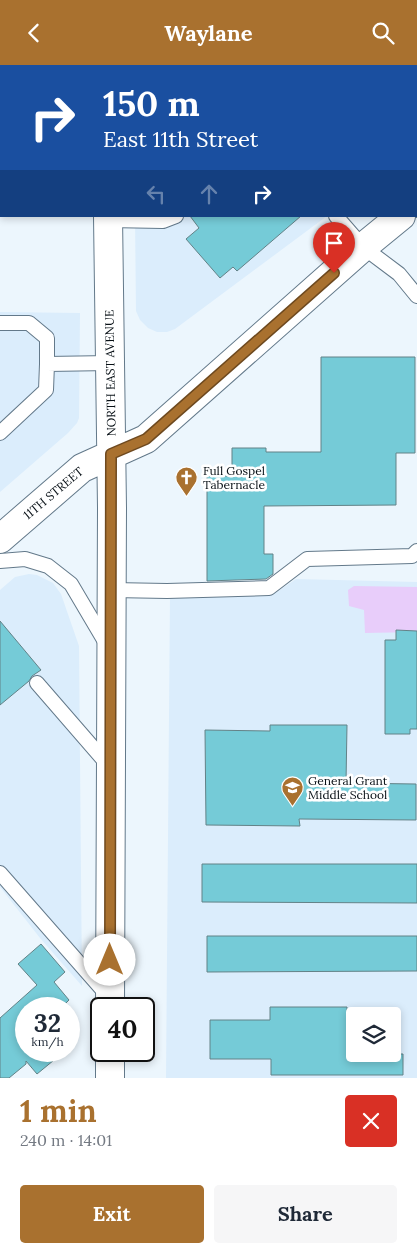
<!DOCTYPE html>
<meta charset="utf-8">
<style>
:root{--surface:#fff;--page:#f6f6f7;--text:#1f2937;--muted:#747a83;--accent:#a9712f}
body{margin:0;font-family:Lora,serif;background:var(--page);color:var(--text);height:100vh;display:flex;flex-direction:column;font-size:19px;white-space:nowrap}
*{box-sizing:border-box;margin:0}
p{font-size:16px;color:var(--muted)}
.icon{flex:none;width:28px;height:28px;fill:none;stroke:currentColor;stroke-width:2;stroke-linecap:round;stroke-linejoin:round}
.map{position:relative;height:1013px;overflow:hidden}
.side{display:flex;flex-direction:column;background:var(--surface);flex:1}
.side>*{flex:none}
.hud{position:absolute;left:0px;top:0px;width:418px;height:152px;box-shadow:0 2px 8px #0003;background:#1a4fa0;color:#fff;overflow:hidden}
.controls{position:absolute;left:346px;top:942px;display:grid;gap:10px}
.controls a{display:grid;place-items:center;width:55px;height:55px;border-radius:5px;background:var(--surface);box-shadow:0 2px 8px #0003;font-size:25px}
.speed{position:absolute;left:15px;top:932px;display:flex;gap:10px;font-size:25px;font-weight:700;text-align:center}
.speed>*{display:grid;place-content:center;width:65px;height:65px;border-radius:50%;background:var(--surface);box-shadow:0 2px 8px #0003;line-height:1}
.speed small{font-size:12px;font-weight:400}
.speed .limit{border:2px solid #111;border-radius:8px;background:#fff;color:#111}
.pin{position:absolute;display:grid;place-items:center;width:42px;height:42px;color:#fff;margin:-51px -21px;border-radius:50% 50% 50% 0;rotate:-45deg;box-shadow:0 0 5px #0007}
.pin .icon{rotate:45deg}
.me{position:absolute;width:55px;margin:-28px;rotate:0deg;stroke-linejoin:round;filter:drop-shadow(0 0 4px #0008)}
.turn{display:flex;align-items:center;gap:18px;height:105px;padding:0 20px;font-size:22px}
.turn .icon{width:65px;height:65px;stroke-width:2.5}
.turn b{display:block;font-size:35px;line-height:42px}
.lanes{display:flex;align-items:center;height:48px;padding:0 20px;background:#0003;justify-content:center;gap:25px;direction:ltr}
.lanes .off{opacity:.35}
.round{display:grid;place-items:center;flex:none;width:52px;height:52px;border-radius:5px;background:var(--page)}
.summary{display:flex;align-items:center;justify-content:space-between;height:85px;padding:0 20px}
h1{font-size:30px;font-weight:700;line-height:38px;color:var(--accent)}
.button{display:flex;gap:10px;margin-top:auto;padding:10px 20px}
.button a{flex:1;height:58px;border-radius:5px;background:var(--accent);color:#fff;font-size:20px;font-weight:700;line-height:58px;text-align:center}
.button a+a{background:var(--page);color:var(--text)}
header{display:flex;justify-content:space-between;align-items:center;height:65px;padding:0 20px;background:var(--accent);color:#fff;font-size:22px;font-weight:700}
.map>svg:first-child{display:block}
.built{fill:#dbedfc;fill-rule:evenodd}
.green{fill:#e8cdfa}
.building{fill:#75cbd7;stroke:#638287}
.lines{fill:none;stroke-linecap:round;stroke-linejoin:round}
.lane-casing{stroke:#63798a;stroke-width:16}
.secondary-casing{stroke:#63798a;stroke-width:30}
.lane{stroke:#fff;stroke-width:14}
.secondary{stroke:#fff;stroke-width:28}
.route-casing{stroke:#6e491f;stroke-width:12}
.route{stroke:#a9712f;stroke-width:9}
.labels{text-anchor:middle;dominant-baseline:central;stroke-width:5;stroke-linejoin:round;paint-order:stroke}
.street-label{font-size:12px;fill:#081016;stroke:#fff}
.poi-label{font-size:12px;fill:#081016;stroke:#fff;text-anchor:start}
</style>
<header><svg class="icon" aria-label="back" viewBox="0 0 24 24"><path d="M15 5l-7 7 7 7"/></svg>Waylane<svg class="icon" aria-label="search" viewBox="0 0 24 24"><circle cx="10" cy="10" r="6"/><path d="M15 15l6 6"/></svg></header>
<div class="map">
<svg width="417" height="1013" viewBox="0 0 417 1013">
<rect width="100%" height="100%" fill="#ecf6fd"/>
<path class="built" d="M263,0H417V79L416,1H262Z
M135,151H327L175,264L167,267H157L148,263L140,255L136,246Z
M0,247L80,248L79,353L77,358L68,368L0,427Z
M29,509L37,510L53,518L61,529L79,581L82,921L40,873L0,822V525L15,512Z
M296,514L417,517V1013H166L170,531L274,529ZM355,951H392V989H355Z"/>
<path class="green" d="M354,521L417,522V567L365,568L364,545L349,541L348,525Z"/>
<path class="building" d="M190,151H301L237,206L233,202L220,213L186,174L199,163Z
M321,292H415V388H396V440L264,441V489H273V509L266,514L207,516V411H232V383H266V387H321Z
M0,556L41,605L32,611L29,616L0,640Z
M396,565L417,566V664H410V669H385V575H396Z
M270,660H347L346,718L416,719V755L299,754L300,761L206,760L205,665L270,666Z
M202,799H417V838L202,837Z
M207,871H417V906L207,907Z
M41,879L65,907L54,917L69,935L60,944H26V986H65L37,1009L26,996V999L9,1013H0V953L37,920L18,899Z
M270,942H347V982H355V989H403V1010H271V994H210V955H270Z"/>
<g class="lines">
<defs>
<path id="lane" d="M0,61H1
M336,151L363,182L399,209L417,231
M108,155L163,156L176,151
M0,258H29L47,273V299
M0,368L46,325L47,299L110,298
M0,496L25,494L48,501L71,519L107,580
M112,525L167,526L269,523L307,494L412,491L417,486
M37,618L109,701
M0,808L108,931"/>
<path id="secondary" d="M107,1V0
M416,138H417
M108,151L112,443L110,944
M0,474L82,403L146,374L363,182L401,151
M110,986V1013"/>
</defs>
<use href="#lane" class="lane-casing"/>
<use href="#secondary" class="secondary-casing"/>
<use href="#lane" class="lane"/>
<use href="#secondary" class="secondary"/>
</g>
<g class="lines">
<defs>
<path id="route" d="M110,895L111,389L146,374L334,208"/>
</defs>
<use href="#route" class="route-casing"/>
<use href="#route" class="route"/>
</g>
<defs>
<symbol id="church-pin" viewBox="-11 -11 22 30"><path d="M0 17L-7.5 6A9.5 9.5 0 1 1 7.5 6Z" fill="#a9712f" stroke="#fff"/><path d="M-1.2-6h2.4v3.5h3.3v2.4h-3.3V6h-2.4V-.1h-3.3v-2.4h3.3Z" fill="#fff"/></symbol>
<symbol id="school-pin" viewBox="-11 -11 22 30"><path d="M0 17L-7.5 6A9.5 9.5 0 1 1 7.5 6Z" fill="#a9712f" stroke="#fff"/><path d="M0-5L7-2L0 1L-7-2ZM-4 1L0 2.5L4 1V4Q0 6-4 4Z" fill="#fff"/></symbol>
</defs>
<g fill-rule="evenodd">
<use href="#church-pin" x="174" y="400" width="25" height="34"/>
<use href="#school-pin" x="280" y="710" width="25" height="34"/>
</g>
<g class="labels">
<g class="street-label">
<text transform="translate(110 308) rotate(-91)">NORTH EAST AVENUE</text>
<text transform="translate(53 428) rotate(-40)">11TH STREET</text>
</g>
<g class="poi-label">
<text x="203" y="405">Full Gospel<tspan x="203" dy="14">Tabernacle</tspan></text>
<text x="308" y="715">General Grant<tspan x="308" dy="14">Middle School</tspan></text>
</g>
</g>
</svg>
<div class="controls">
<a><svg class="icon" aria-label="layers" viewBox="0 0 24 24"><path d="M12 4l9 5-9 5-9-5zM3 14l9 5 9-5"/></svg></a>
</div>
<div class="speed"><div>32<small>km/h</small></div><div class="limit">40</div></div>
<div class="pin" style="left:334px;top:208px;background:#d93025"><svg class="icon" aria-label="arrive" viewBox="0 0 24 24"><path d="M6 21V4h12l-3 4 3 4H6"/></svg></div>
<svg class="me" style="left:110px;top:895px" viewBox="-20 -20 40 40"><circle r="19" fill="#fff"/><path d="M0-13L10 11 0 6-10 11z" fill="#a9712f"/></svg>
<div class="hud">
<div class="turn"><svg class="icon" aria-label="right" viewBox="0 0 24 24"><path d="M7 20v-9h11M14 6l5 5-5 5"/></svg><div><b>150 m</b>East 11th Street</div></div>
<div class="lanes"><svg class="icon off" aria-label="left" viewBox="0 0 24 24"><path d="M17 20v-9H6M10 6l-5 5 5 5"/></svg><svg class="icon off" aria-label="ahead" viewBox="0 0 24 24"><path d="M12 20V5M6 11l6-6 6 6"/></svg><svg class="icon" aria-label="right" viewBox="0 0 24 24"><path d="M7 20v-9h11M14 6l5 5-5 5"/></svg></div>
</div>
</div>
<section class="side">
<div class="summary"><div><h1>1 min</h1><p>240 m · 14:01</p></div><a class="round" style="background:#d93025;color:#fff"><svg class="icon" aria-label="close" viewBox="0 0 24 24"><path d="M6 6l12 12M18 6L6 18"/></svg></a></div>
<div class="button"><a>Exit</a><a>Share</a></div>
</section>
